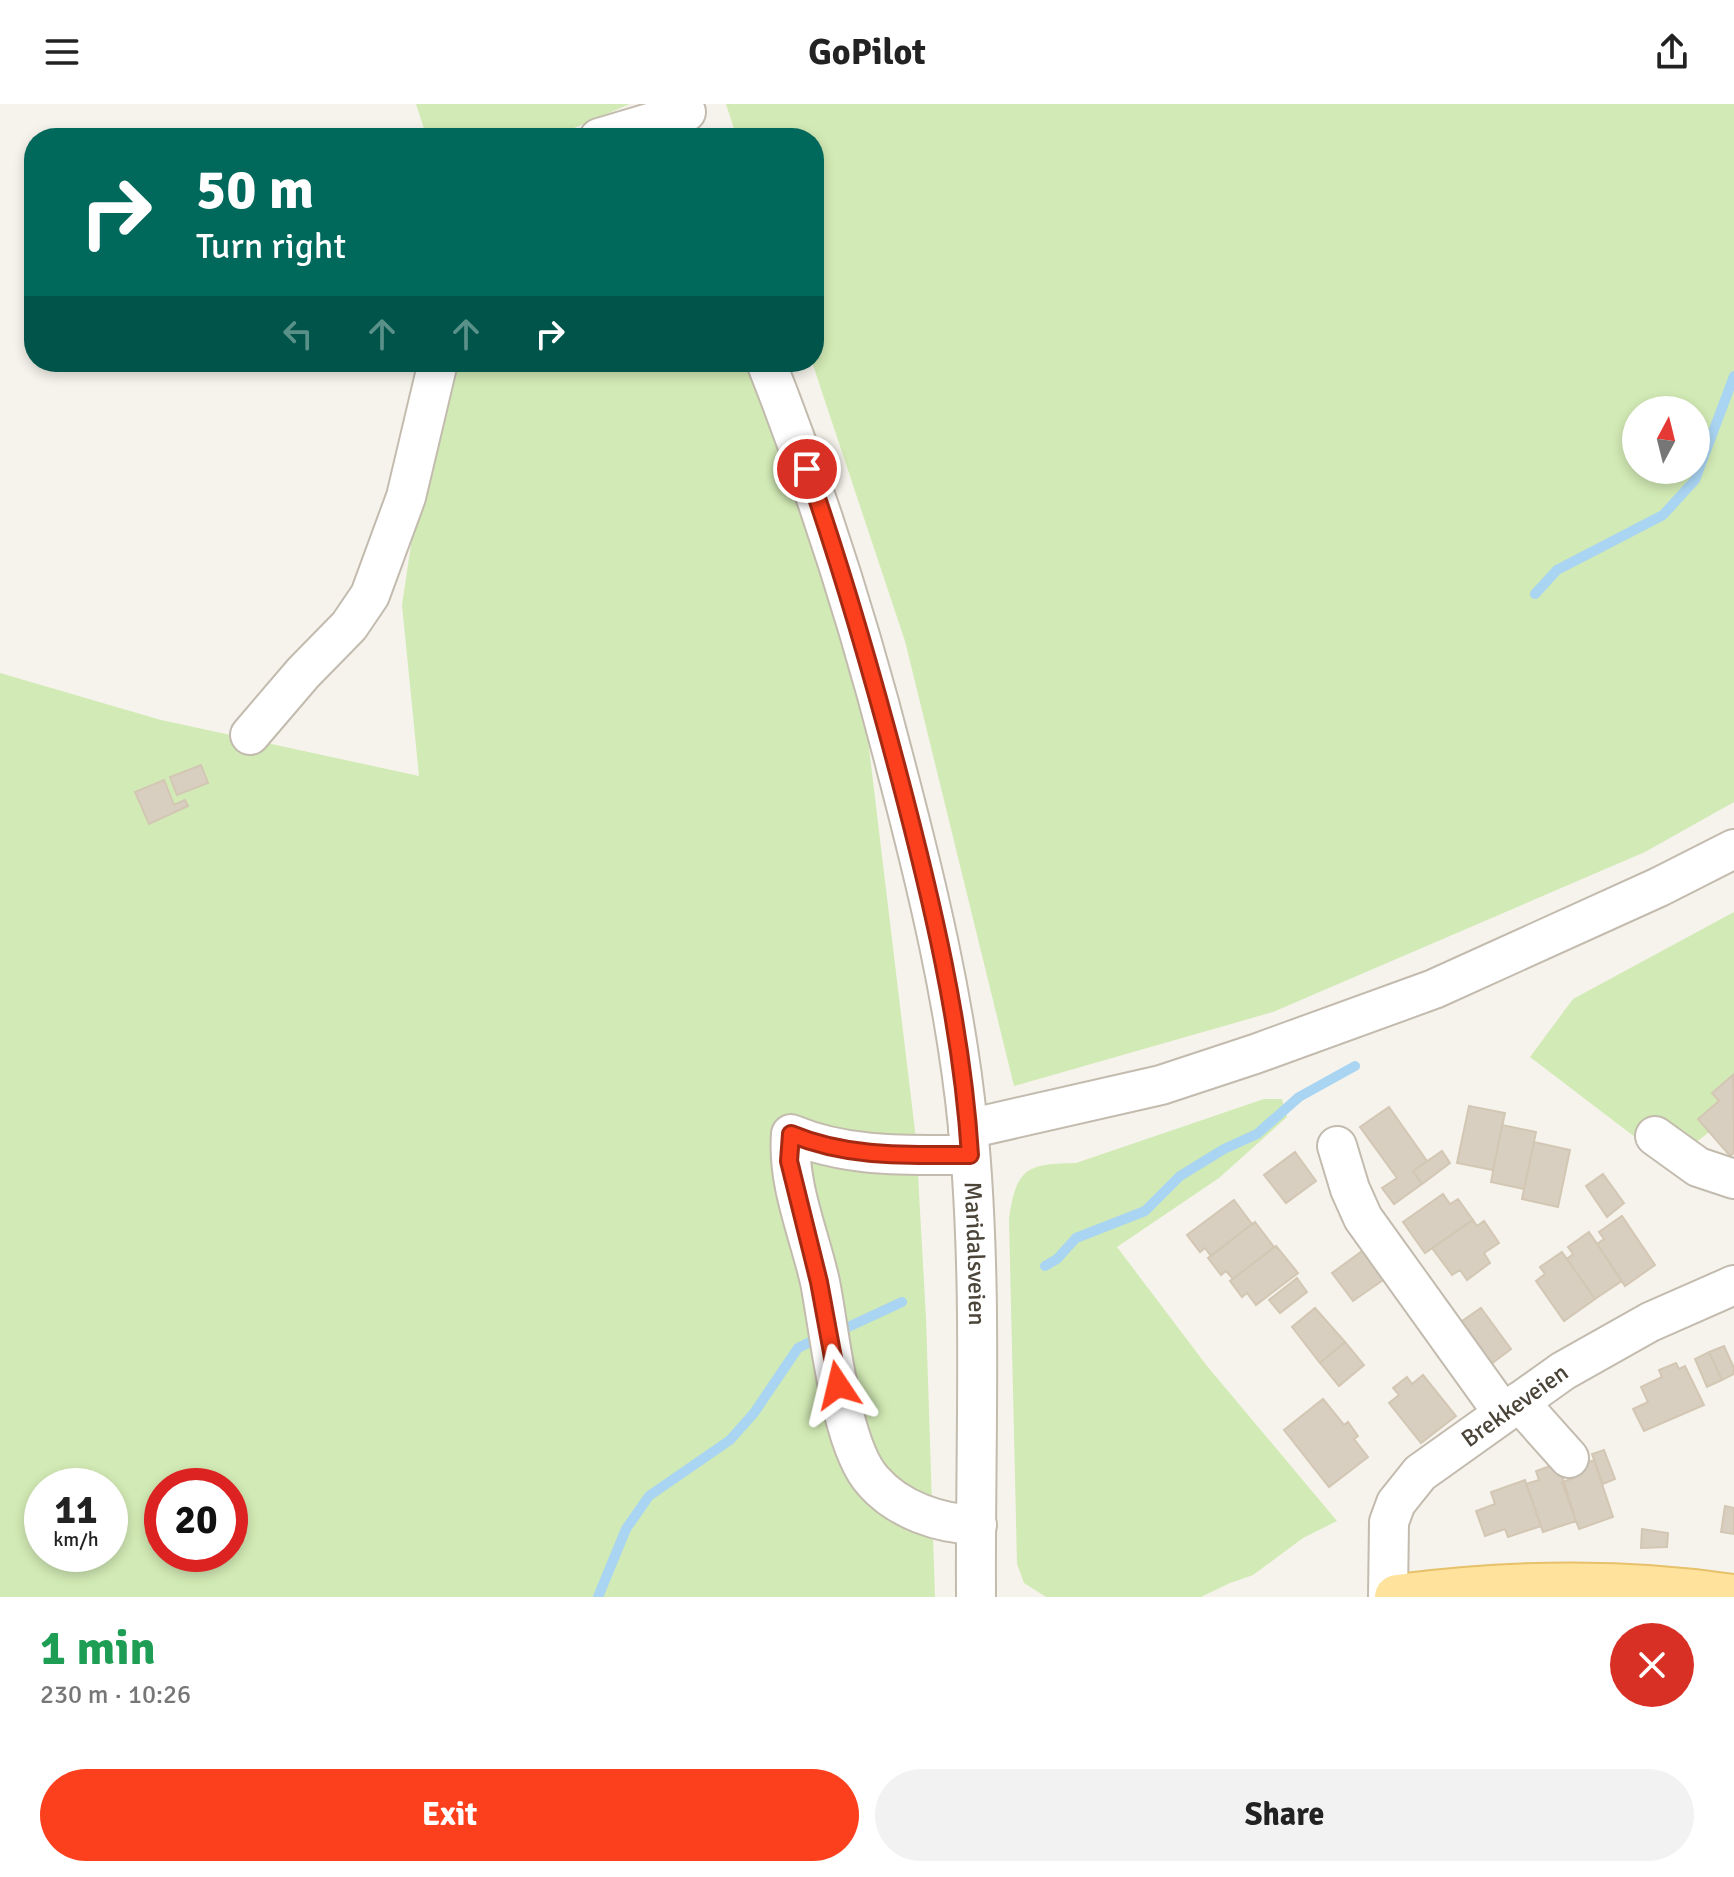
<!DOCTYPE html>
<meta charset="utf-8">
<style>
:root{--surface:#fff;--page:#f2f2f2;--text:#222;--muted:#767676;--accent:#fc3f1d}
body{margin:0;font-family:Signika,sans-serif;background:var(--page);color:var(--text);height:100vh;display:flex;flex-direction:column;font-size:30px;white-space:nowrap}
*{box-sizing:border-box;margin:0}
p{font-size:26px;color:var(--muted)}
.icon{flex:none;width:44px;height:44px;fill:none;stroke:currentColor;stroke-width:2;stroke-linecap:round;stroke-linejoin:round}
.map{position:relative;height:1493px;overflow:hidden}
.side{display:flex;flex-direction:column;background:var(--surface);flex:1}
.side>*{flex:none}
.guide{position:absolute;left:24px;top:24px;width:800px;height:244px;border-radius:32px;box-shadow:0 4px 12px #0003;background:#00695c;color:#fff;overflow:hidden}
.needle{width:52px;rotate:7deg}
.controls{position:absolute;left:1622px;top:292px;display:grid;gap:16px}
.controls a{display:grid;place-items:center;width:88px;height:88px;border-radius:50%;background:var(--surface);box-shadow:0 4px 12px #0003;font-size:40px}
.speed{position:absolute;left:24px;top:1364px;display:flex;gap:16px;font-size:40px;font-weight:700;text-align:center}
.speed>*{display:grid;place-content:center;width:104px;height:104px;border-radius:50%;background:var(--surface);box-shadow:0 4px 12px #0003;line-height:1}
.speed small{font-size:20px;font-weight:400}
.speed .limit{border:12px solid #d22;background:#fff;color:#111}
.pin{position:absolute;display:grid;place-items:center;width:68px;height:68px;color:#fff;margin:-34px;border:4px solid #fff;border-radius:50%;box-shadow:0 2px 8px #0007}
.me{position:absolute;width:88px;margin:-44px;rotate:350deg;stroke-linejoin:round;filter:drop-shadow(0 0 6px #0008)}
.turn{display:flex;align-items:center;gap:28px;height:168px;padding:0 40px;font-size:36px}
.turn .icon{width:104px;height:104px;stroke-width:2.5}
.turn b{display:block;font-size:56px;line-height:68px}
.lanes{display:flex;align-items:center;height:76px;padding:0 40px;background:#0003;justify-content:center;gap:40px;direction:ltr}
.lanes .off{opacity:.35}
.round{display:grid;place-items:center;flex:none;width:84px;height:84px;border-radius:42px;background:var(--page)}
.head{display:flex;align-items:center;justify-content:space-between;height:136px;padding:0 40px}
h1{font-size:48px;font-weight:700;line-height:60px;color:#1e9e55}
.cta{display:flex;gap:16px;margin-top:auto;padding:16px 40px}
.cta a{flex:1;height:92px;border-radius:48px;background:var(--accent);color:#fff;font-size:32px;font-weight:700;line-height:92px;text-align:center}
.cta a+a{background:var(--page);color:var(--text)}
header{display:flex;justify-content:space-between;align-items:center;height:104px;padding:0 40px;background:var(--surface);font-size:36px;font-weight:700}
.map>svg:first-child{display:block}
.green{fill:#d2eab5;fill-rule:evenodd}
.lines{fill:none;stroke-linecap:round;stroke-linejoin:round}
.stream{stroke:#a9d4f2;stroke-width:10}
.building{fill:#d8cfc1;stroke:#d3c7b4;stroke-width:2}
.minor-casing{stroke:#c2bbae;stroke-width:42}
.major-casing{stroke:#e6c16a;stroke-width:48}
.minor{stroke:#fff;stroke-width:38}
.major{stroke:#ffe39c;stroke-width:44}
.route-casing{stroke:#a42913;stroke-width:20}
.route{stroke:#fc3f1d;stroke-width:14}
.labels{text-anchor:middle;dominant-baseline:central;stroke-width:8;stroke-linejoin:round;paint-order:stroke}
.street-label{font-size:24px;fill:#4b4439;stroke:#fff}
</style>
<header><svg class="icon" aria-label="menu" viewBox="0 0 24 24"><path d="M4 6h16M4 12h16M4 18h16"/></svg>GoPilot<svg class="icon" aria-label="share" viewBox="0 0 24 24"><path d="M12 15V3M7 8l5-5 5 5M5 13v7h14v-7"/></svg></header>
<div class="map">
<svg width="1734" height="1493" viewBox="0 0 1734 1493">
<rect width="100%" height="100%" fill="#f6f3ec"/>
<path class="green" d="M416,0H630L551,34H427Z
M726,0H1734V698L1645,748L1273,908L1014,982L905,537L812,258H814V34H737ZM1696,306V366H1636V306Z
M453,258H746L857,544L916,1035L926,1214L935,1493H0V569L161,616L419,672L402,501L415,414ZM42,1382H110V1450H42ZM162,1382H230V1450H162Z
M1734,808V1009L1669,1059L1530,953L1573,895Z
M1264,995H1282L1287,1013L1219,1074L1117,1143L1207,1262L1337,1417L1303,1434L1253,1471L1230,1479L1201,1493H1046L1024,1479L1017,1460L1009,1115C1016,1063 1028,1060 1076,1059Z"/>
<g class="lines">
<path class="stream" d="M1535,490L1557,466L1663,411L1695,376L1734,272
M1045,1162L1057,1155L1076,1134L1145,1107L1180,1072L1224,1045L1257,1030L1299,993L1355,962
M846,1224L902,1198
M598,1493L626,1425L649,1392L730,1336L754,1309L798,1244L814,1236"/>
</g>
<path class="building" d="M201,661L208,679L177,691L170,673Z
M164,676L174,701L185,696L188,702L149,720L135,688Z
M1733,971L1734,1049L1730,1052L1698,1015L1719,997L1712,989Z
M1469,1002L1505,1009L1493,1066L1457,1059Z
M1389,1003L1427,1057L1413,1067L1422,1080L1394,1100L1382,1084L1397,1074L1360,1023Z
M1502,1021L1536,1028L1524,1085L1491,1078Z
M1534,1038L1570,1046L1558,1103L1522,1095Z
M1442,1047L1450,1059L1422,1080L1413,1067Z
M1295,1048L1316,1077L1286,1099L1264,1071Z
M1603,1070L1624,1099L1607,1113L1586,1082Z
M1443,1090L1450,1100L1458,1095L1473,1116L1425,1149L1403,1118Z
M1234,1096L1252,1120L1211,1152L1205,1144L1200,1148L1187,1131Z
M1622,1112L1655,1161L1625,1182L1597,1140L1604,1135L1599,1128Z
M1473,1116L1477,1122L1484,1117L1499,1139L1484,1149L1490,1159L1467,1176L1460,1166L1452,1171L1432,1144Z
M1255,1118L1274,1143L1233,1175L1226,1167L1221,1171L1208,1154Z
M1589,1128L1622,1177L1595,1195L1567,1155L1573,1150L1568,1143Z
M1276,1142L1298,1169L1256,1201L1247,1189L1242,1193L1230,1177Z
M1365,1145L1386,1174L1353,1197L1332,1169Z
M1562,1148L1595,1195L1564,1217L1536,1177L1545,1170L1540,1163Z
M1297,1174L1307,1188L1280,1209L1269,1196Z
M1315,1204L1345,1238L1320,1259L1292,1223Z
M1481,1204L1511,1245L1483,1266L1452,1224Z
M1345,1238L1364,1261L1339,1282L1320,1259Z
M1724,1242L1734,1264V1270L1722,1276L1709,1248Z
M1709,1248L1722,1276L1707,1283L1695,1255Z
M1676,1259L1679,1265L1685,1262L1704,1301L1644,1327L1633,1305L1648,1298L1641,1283L1662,1273L1659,1266Z
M1423,1271L1456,1312L1421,1339L1389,1299L1399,1291L1393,1284L1407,1273L1412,1280Z
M1323,1295L1344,1321L1348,1318L1358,1332L1354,1335L1368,1353L1329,1383L1284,1326Z
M1604,1346L1615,1375L1603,1380L1592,1350Z
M1594,1356L1613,1413L1579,1425L1562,1378L1574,1374L1571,1365Z
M1558,1359L1576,1417L1543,1428L1526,1380L1539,1376L1536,1367Z
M1525,1376L1541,1422L1508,1433L1505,1425L1485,1432L1476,1407L1495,1400L1491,1388Z
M1725,1402L1734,1404V1430L1721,1428Z
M1642,1425L1668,1429L1667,1443L1641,1444Z"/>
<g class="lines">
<defs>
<g id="minor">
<path d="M599,34L686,8"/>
<path id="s1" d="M766,258C818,390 861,525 896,663C927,781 956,901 968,1023C983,1179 975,1337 976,1493"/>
<path d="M250,631L303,569L349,522L370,491L406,393L438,258"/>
<path d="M968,1025L1161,981L1255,950L1434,885L1659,783L1734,745"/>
<path d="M1655,1032L1698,1063L1734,1075"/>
<path d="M1337,1042L1350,1085L1363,1114L1503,1309"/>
<path d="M970,1051C908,1051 848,1054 791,1030C787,1080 809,1129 820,1178C830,1228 840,1341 873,1377C898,1406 940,1420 977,1421"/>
<path d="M1519,1298L1569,1354"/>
<path id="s2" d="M1388,1493L1389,1418L1396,1399L1420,1369L1563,1267L1650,1218L1734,1181"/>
</g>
<path id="major" d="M1397,1493C1508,1479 1622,1476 1733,1493"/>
</defs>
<use href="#minor" class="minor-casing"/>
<use href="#major" class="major-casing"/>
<use href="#minor" class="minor"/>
<use href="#major" class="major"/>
</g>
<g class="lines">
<defs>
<path id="route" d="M807,365C842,465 871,566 898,668C931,793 962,922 970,1051C908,1051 848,1054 791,1030L789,1057L819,1178L838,1281"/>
</defs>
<use href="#route" class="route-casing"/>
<use href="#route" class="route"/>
</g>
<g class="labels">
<g class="street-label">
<text stroke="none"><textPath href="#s1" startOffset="920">Maridalsveien</textPath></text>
<text stroke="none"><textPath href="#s2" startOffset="250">Brekkeveien</textPath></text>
</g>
</g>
</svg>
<div class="controls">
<a><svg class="needle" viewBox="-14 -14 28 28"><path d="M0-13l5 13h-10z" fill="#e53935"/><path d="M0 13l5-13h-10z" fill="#767676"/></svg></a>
</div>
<div class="speed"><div>11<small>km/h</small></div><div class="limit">20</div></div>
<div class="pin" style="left:807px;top:365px;background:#d93025"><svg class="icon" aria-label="arrive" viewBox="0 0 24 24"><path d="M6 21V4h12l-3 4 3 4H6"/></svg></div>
<svg class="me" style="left:838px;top:1281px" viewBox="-20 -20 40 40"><path d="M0-17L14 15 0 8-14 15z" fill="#fc3f1d" stroke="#fff" stroke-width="4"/></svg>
<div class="guide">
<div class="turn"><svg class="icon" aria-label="right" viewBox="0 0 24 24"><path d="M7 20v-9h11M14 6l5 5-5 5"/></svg><div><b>50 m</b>Turn right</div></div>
<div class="lanes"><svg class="icon off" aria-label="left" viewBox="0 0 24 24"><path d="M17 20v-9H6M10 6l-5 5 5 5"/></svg><svg class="icon off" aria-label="ahead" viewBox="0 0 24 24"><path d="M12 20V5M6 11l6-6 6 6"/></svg><svg class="icon off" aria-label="ahead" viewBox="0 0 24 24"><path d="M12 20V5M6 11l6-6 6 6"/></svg><svg class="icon" aria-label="right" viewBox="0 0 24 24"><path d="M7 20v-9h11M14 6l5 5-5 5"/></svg></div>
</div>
</div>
<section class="side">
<div class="head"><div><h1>1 min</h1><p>230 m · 10:26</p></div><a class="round" style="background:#d93025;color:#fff"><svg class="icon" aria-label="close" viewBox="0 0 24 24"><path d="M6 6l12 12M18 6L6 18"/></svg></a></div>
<div class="cta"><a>Exit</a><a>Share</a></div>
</section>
